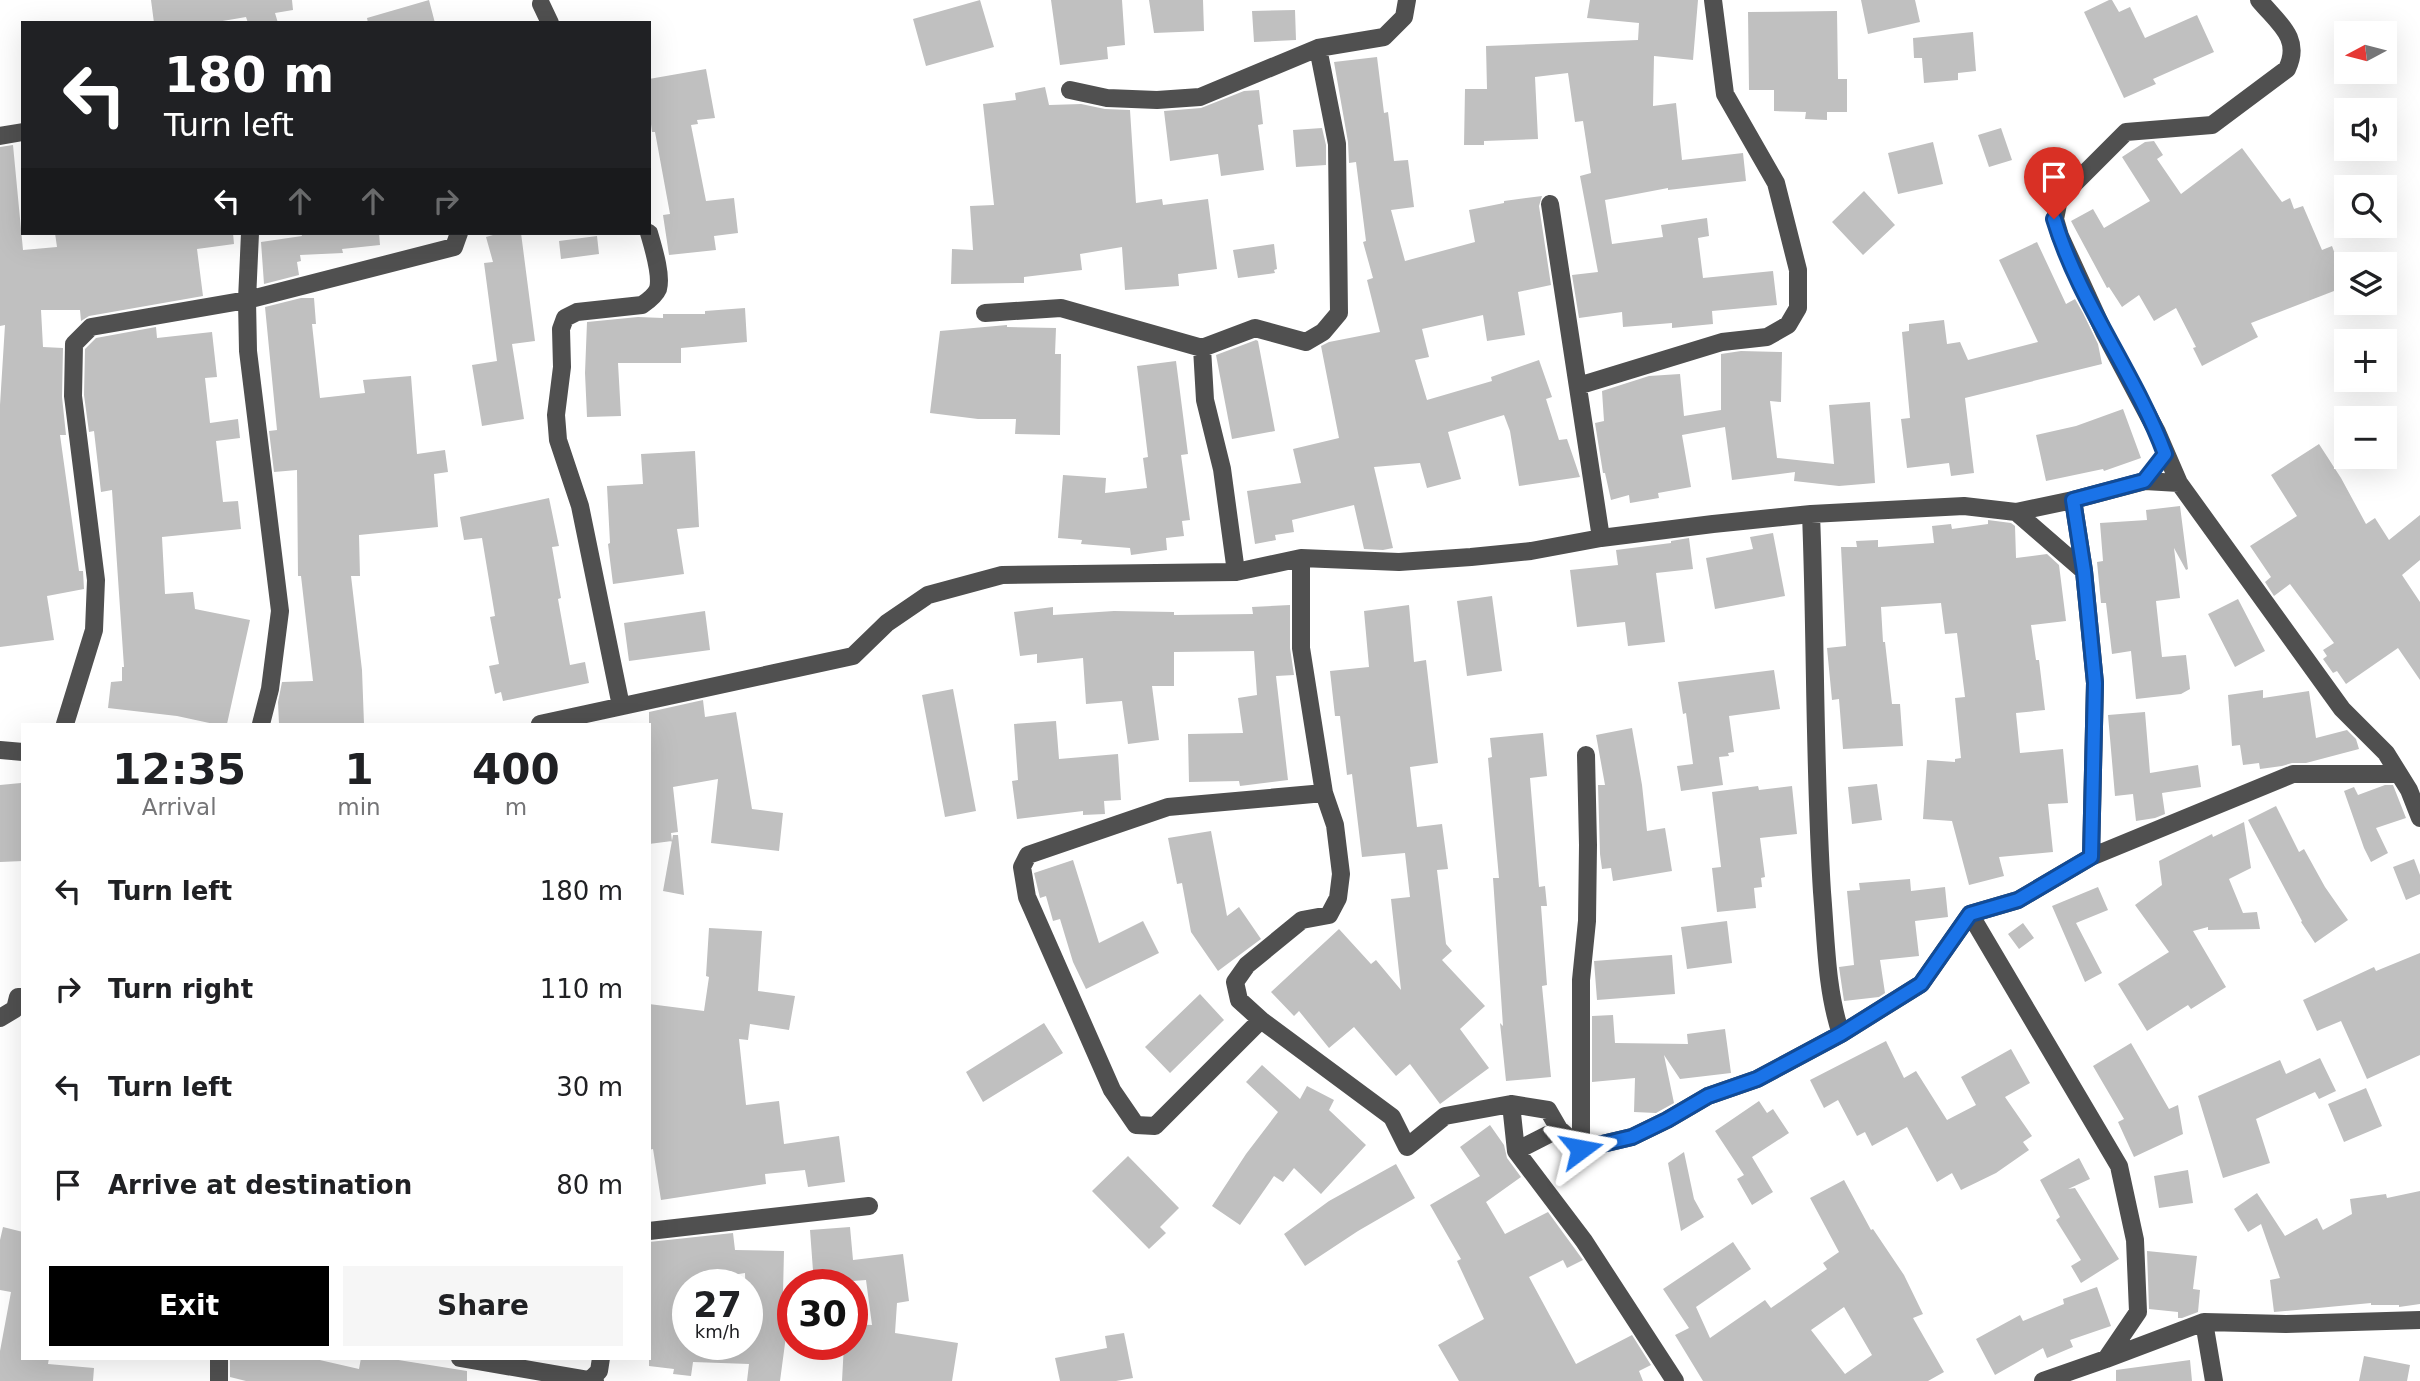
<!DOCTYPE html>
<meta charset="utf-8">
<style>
:root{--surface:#fff;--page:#f6f6f6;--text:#202124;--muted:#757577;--accent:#000}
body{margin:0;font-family:"DejaVu Sans",sans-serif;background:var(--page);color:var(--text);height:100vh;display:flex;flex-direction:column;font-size:26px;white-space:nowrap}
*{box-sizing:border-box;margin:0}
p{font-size:23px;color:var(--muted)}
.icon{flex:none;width:38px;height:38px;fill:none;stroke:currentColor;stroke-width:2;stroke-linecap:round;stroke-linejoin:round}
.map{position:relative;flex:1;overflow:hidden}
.sheet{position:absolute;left:21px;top:723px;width:630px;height:637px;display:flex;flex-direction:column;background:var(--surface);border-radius:0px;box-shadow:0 7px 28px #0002}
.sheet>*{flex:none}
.hud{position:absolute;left:21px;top:21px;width:630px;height:214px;border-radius:0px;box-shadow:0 7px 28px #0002;background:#202124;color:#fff;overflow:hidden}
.needle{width:46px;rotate:263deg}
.fabs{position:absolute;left:2334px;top:21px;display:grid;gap:14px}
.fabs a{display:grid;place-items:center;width:63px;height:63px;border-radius:0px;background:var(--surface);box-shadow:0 7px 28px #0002;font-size:35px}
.speed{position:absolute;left:672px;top:1269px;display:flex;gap:14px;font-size:35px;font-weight:700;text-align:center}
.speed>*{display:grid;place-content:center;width:91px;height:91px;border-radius:50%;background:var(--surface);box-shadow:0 7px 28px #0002;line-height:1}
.speed small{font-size:18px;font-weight:400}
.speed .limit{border:10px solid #d22;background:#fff;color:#111}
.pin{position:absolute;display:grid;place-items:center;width:60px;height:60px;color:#fff;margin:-72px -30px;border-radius:50% 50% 50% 0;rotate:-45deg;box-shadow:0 0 7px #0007}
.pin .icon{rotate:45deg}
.me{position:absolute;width:77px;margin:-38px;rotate:77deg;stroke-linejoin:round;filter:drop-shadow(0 0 5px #0008)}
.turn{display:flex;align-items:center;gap:24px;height:147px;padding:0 28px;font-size:32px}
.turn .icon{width:91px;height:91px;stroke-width:2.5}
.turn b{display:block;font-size:49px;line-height:60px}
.lanes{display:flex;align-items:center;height:66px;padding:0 28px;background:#0003;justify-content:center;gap:35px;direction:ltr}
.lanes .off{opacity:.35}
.eta{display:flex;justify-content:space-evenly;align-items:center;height:119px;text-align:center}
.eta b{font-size:42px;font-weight:800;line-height:49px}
.action{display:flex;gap:14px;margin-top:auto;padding:14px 28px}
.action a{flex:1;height:80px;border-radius:0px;background:var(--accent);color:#fff;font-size:28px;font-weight:800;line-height:80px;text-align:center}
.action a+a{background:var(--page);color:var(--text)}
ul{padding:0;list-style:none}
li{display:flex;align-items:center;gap:21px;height:98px;padding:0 28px}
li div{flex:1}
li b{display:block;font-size:26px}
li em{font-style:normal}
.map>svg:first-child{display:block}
.building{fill:#c0c0c0;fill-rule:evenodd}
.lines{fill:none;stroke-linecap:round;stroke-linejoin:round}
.minor{stroke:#505050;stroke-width:18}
.route-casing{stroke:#114b97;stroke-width:18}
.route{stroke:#1a73e8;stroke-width:12}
</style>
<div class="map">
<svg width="2420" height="1381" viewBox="0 0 2420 1381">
<rect width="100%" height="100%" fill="#fff"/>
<path class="building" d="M151,0H292L293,10L275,13L278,23H248L246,17L211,23H154Z
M429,0L435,23H368L367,18Z
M980,0L994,47L926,66L913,19Z
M1051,0H1122L1125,45L1107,47L1108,59L1060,65Z
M1149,0H1203L1204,31L1154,33Z
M1590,0H1698L1693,60L1654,56L1653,106L1676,103L1682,160L1743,153L1746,181L1668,190V188L1605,200L1612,244L1663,237L1661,225L1707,218L1709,236L1698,238L1703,278L1773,271L1777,305L1712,311L1713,324L1672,328V323L1623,327L1622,312L1579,318L1572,275L1598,272L1580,176L1591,173L1583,121L1575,122L1568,73L1535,77L1538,139L1484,141V145H1464L1465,89H1487L1486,46L1638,40L1639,23L1587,18Z
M1861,0H1915L1920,22L1868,34Z
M2109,0H2112L2119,12L2130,7L2145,38L2197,15L2214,52L2153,79L2156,84L2124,98L2084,12Z
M1295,10L1296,40L1254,42L1252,11Z
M1837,11L1838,79H1847V112H1827V120L1805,119L1806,112L1774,111V90H1749L1748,12Z
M1973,32L1976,71L1958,73V80L1924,83L1922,58H1914L1913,38Z
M1377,57L1384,113L1388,112L1394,161L1408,160L1414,207L1391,210L1405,261L1475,242L1469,210L1504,203V201L1542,196L1539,206L1551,285L1518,292L1525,335L1487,341L1483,315L1422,329L1429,357L1415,360L1427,400L1492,381L1491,377L1539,360L1552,397L1546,399L1559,440L1567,439L1580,477L1519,486L1510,431L1504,415L1448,432L1461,479L1427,488L1420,463L1374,467L1393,548L1383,550L1364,549L1354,505L1292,520L1294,532L1275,535L1276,540L1255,544L1247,491L1301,483L1293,449L1339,438L1321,346L1329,342L1380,332L1367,280L1373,278L1363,242L1366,241L1356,162L1349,163L1348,142L1334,62Z
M706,69L715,118L697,120L698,124L691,125L706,201L734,198L738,233L714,236L716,250L669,255L663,215L670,214L655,132H652L651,124H649V79Z
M1045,87L1049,105L1081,104L1105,109L1130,110L1136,203L1162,199L1163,205L1208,199L1217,269L1178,274L1179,286L1125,290L1122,247L1080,254L1082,270L1024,277V283L951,284L952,249L973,250L970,206L994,205L983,104L1016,100L1015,93Z
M1259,90L1263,124L1258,125L1264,170L1221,176L1218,154L1170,161L1164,111L1201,108L1244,91Z
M1322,128L1326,145V165L1296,167L1293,130Z
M2001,128L2012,160L1989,167L1978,135Z
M2154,141L2163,155L2157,159L2181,194L2242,148L2282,202L2290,198L2294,209L2303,206L2322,250L2332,246L2347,286L2251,323L2258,337L2202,366L2193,348L2196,347L2176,308L2154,321L2139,295L2122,307L2109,287L2107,288L2071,221L2093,209L2104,228L2150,201L2122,157L2145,142Z
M1933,142L1943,184L1898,194L1888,153Z
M13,145L23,250L57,247L55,233H233L234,244L197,249L203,296L89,316L81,321L80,310H41L43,347L63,348L62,397L66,435H60L79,571H83L84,589L47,596L54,640L0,647V405L5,325L0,326V147Z
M1864,191L1895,225L1863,255L1832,222Z
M301,233H379L380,245L342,249L343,253L300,255L301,261L297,262L299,275L264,284L261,242L302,236Z
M500,233H521L535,341L512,344L524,419L482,426L472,365L497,361L484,263L493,262L486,237Z
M597,236L599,254L561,259L559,241Z
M2037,242L2066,304L2075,299L2083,313L2098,344L2102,364L1965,398L1974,473L1951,476L1949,463L1907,468L1901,419L1910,418L1902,332L1909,331V324L1944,320L1947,344L1960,342L1968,360L2038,342L1999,260Z
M1274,244L1277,269L1274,270L1275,273L1238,278L1233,250Z
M301,298H314L316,324H312L320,398L365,393L363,380L411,376L417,454L445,450L448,472L434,474L438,527L359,535L360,576H351L362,670L364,724H279L278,702L282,682L313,681L301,576H298L297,470L274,472L269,431L277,430L265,307Z
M745,308L747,342L681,348V363H618L621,416L587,417L585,373L587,322L638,317L663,318V314H705V311Z
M1007,325V327L1056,328L1055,354H1061L1060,435L1015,434L1016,419H978L930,413L940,331Z
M156,327L157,338L212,332L217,377L205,378L210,423L238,419L240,438L216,441L223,502L238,501L241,529L162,537L165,594L193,592L195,609L250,620L227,724H214L177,716L108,708L111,682L122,681V667H124L112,490L101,492L94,431L89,432L84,395L85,349L96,338Z
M1256,340L1258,341L1275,431L1232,439L1216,355Z
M1741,351L1782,352L1781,402L1770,401L1777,458L1834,464L1829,405L1870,402L1875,483L1839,486L1794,481L1795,472L1732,480L1725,427L1682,435L1691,487L1658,493L1659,498L1630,503L1629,495L1611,500L1605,473H1603L1595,423L1604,421L1602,391L1649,376L1680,374L1684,416L1721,410V354Z
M1176,361L1188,454L1181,455L1190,520L1182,521L1184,536L1166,538L1167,550L1131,555L1130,548L1081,544L1082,540L1058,538L1063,475L1106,478L1105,493L1147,488L1143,458L1148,457L1137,366Z
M2123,409L2141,458L2104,471L2103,469L2046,481L2036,435L2076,426Z
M2319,444L2341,478L2366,524L2375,518L2389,540L2420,515V560L2402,575L2420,602V680L2398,648L2346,684L2337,671L2333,673L2323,659L2327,656L2323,650L2334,643L2290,584L2274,596L2265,582L2271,577L2250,546L2297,516L2271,475Z
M695,451L699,527L677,529L684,574L613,584L608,544L610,543L607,486L643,484L641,454Z
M549,498L559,546L552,547L561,598L558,599L570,665L585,662L589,683L503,701L501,692L495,694L489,666L499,664L490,617L495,616L482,538L464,540L460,517Z
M2180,506L2188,569L2186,570L2174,548L2180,598L2156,601L2162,657L2186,655L2190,689L2181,694L2136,699L2131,651L2112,654L2106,603H2101L2097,562L2103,561L2100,523L2147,520L2146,510Z
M1988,520L2011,523L2015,526L2016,558L2047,554L2059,565L2066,621L2031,625L2036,660H2039L2045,710L2016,713L2020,753L2063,749L2068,803L2048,804L2053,852L1999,857L2004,876L1969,885L1952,821L1923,819L1927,760L1955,762V759L1961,758L1955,698L1965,697L1957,633L1945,634L1941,603L1881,607L1883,642H1885L1892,704H1900L1903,746L1843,749L1839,699L1832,700L1827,648L1846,646L1841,547H1857L1856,541L1878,540V547L1934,543L1932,526L1951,524L1952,529L1988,524Z
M1773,533L1785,596L1715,609L1706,558L1753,549L1750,537Z
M1689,538L1693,569L1656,573L1665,642L1628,646L1625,622L1577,627L1570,570L1618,565L1616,550L1671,543V541Z
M1492,596L1502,671L1467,676L1457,601Z
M2238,599L2265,651L2235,667L2208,614Z
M1290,605V648L1294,675L1276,676L1288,780L1240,786L1239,781L1189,782L1188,734L1243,733L1238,698L1257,695L1254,651L1174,652V686H1152L1159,740L1128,744L1122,701L1086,704L1083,658L1037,663V654L1020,656L1014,612L1053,607V615L1114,611L1174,612V615L1253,614L1252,607Z
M1409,605L1414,662L1426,660L1438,763L1410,767L1417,827L1442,824L1448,869L1437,870L1446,944L1452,951L1442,960L1485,1006L1460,1029L1489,1068L1440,1104L1410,1064L1396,1076L1354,1027L1329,1048L1299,1011L1294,1016L1271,992L1339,929L1371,964L1376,960L1401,990L1391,899L1410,897L1405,853L1362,857L1352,774L1347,775L1340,716H1335L1330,671L1369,667L1364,611Z
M705,611L710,650L629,661L624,623Z
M1774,670L1780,709L1729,716L1734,752L1728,753L1729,756L1719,757L1723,785L1681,791L1677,766L1693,764L1686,713L1683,714L1678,682Z
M953,689L976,811L945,817L922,695Z
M2263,690V698L2309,691L2316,738L2347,730L2356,739L2359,749L2306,763H2292L2282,766L2260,769L2259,763L2243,765L2240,745L2232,746L2228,695Z
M703,700L705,717L736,712L752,809L783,813L779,851L711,843L718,779L673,787L678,832L671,833L672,841L649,844V712Z
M2145,712L2150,773L2198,765L2201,787L2162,793L2165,814L2155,818L2136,821L2133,794L2115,796L2108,715Z
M1056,721L1059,759L1118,754L1121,800L1104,801L1105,814L1083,815V811L1017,819L1012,781L1018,780L1014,724Z
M1632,728L1642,785L1647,831L1665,828L1672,871L1613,881L1611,868L1602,869L1600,854L1598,785H1605L1596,735Z
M1543,733L1547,776L1530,778L1539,887L1545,886L1547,906H1541L1547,985L1542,986L1551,1077L1506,1081L1500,1023L1503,1026L1493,878H1499L1488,758L1492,757L1490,738Z
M21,783L23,861L0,862V785Z
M1877,784L1882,820L1852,824L1848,787Z
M2385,785H2393L2406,818L2376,828L2388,853L2371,862L2364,848L2344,791L2354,787L2358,795Z
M1758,786L1759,790L1792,786L1797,834L1760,838L1765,877L1761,878L1762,887L1754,888L1756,908L1717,912L1712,868L1721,867L1712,792Z
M2276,806L2299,852L2304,849L2325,887L2348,920L2315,943L2301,922L2302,921L2248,820Z
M2244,822L2251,868L2229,879L2243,913L2257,912L2260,929L2208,930V927L2193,931L2226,987L2191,1009L2188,1005L2147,1031L2118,984L2169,952L2135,905L2162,885L2159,861L2212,834L2213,837Z
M1211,831L1227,916L1239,907L1261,939L1218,971L1191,932L1182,883L1177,884L1168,838Z
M673,835H678L684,895L663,891Z
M2414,859L2420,875V894L2406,900L2393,867Z
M1073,860L1099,943L1143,921L1159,953L1086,989L1073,962L1060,919L1053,921L1046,896L1040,898L1034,873Z
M1910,879L1911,891L1945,887L1948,917L1915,921L1919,956L1880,960L1885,993L1879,997L1844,1001L1839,967L1854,965L1847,891L1860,890L1859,883Z
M2098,887L2108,910L2076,923L2102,973L2085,982L2052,906Z
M1727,921L1732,963L1687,969L1681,927Z
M2023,923L2034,938L2019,949L2008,934Z
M709,928L762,931L758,991L795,996L789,1030L750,1024L748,1040L739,1039L746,1105L779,1101L784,1144L839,1136L845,1182L808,1187L805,1170L765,1174L766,1184L661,1200L653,1149L649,1150V1004L704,1011L709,977L706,976Z
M2420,953V1055L2367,1079L2341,1021L2317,1031L2303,1000L2374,967L2376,971Z
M1672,955L1675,994L1597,1000L1594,961Z
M1200,994L1224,1020L1170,1073L1145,1047Z
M1613,1015L1615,1043L1688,1044L1687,1034L1725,1029L1731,1073L1680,1079L1664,1055L1674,1103L1656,1113L1634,1112L1635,1078L1592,1082V1016Z
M1044,1023L1063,1053L983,1102L966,1072Z
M1886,1041L1904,1078L1916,1071L1947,1120L1976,1105L1961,1077L2011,1049L2030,1083L2005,1097L2032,1136L2023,1142L2029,1150L1996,1173L1961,1190L1952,1173L1937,1182L1907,1127L1872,1146L1865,1132L1857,1136L1838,1100L1824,1108L1810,1080Z
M2131,1043L2169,1109L2178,1105L2183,1134L2134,1157L2118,1122L2124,1119L2093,1066Z
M2320,1058L2336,1091L2319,1099L2315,1092L2256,1119L2270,1163L2223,1178L2198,1096L2280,1060L2286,1074Z
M1262,1065L1300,1099L1307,1086L1334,1100L1329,1110L1366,1145L1321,1194L1294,1168L1283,1182L1274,1176L1240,1225L1212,1206L1246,1154L1278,1112L1246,1082Z
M2366,1088L2382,1126L2344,1142L2328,1104Z
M1759,1101L1767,1113L1773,1109L1789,1133L1752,1157L1773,1192L1752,1205L1737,1179L1744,1175L1715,1131Z
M1490,1125L1504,1145L1507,1158L1521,1177L1486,1202L1505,1234L1548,1212L1583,1260L1567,1268L1563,1260L1529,1277L1576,1364L1632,1335L1651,1365L1639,1371L1643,1381H1459L1438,1345L1484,1319L1457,1261L1461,1259L1430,1205L1480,1176L1460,1147Z
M1684,1152L1694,1199L1704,1217L1681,1231L1668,1163Z
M1128,1156L1179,1208L1160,1227L1166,1233L1149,1249L1092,1191Z
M2079,1158L2090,1179L2068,1189L2075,1188L2119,1259L2081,1283L2071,1266L2081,1260L2056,1220L2060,1217L2040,1180Z
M1396,1164L1415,1198L1358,1231L1305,1266L1284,1234L1329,1201Z
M2188,1170L2193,1203L2159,1208L2154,1176Z
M1844,1180L1871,1230L1873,1229L1904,1275L1923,1314L1913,1318L1944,1372L1928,1381H1703L1675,1335L1689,1328L1663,1289L1733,1242L1751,1269L1696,1307L1710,1338L1765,1300L1771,1308L1827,1269L1823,1263L1839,1252L1810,1198ZM1844,1307L1872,1355L1845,1374L1811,1330Z
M2420,1191V1304L2399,1307V1305H2371V1303L2274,1312L2270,1280L2280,1278L2261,1224L2248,1232L2234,1209L2257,1193L2285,1236L2317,1218L2323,1230L2352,1214L2350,1199L2386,1194L2387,1198Z
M3,1227L23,1232V1358H49L48,1364L94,1368L93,1381H0V1351L11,1292L0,1290V1240Z
M850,1227L853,1260L903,1254L909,1301L897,1303L895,1333L958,1343L952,1381H842L844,1344H852V1324L872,1325L866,1280L814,1284L810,1230Z
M733,1233L735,1250L784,1251L782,1336H786L780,1381H747L749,1364L693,1362L691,1376L673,1374L674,1369L649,1366V1242ZM745,1273L747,1344H688V1282Z
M2147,1251L2197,1256L2193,1289L2200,1290L2198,1312L2182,1318H2178V1312L2149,1309Z
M2097,1287L2111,1326L2070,1340L2073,1347L2047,1358L2043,1348L1995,1375L1976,1339L2020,1315L2023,1321L2064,1304L2063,1299Z
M1124,1333L1133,1378L1116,1381H1060L1055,1358L1107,1348L1105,1336Z
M2364,1356L2410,1365L2407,1381H2359Z
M230,1358H311L359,1369L361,1358H386L467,1371V1381H246L230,1377Z
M2190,1360L2192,1381H2116V1370Z"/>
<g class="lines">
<path class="minor" d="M2259,0C2278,23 2302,38 2287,69L2212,125L2126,132L2059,199L2055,219L2060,236L2104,332L2157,432L2179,483L2342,709L2386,753L2409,790L2420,818
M541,4L550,23
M1070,90L1107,98L1157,100L1200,97L1318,48L1384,37L1404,17L1407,0
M0,136L23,132
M1550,204L1601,538
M250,233L247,300L248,351L280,611L270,689L261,724
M985,313L1061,308L1202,348L1255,328L1306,342L1323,332L1339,313L1337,144L1318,48
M1202,348L1205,400L1222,469L1236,572
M1578,386L1722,342L1767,337L1788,325L1798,308V270L1776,183L1725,94L1713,0
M2073,500L2084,571L2095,683L2091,857
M2016,512L2084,571
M1811,514C1816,640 1814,766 1822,892C1826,939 1826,990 1841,1034
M1301,558V648L1324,793L1335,825L1341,874L1338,898L1329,915L1302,920L1247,965L1235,982L1239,1000L1261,1020L1392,1117L1407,1147L1445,1116L1511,1104L1548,1110L1559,1129L1581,1149
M621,706L580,506L558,440L556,415L562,367L561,329L565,318L577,312L642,305C648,301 655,296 658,289C662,275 653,247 649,233
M65,724L94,630L96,580L73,396L74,344L91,327L247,300L454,247L459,233
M540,724L853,656L887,623L928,595L1002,575L1236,572L1301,558L1399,562L1471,557L1531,551L1601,538L1713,524L1811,514L1964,506L2016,512L2073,500L2145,481L2179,483
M0,750L23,752
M1970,914L2119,1166L2135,1240L2138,1312L2106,1359
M0,1018L15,1009L18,997H23
M1261,1020L1155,1126L1136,1125L1112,1090L1027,897L1022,867L1028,855L1168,807L1324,793
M1511,1104L1516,1151L1584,1241L1675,1381
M1581,1149L1632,1137L1667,1120L1708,1096L1757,1079L1841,1034L1921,984L1970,914L2018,900L2091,857L2293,774H2399
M1581,1149V980L1587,921L1588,845L1586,755
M1516,1151L1559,1129
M649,1231L869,1206
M2204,1322L2214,1381
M460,1358L595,1381
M591,1379L599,1371L601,1358
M219,1381V1358
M2043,1381L2106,1359L2204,1322L2286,1324L2420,1320"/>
</g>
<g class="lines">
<defs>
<path id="route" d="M1581,1149L1632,1137L1667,1120L1708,1096L1757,1079L1841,1034L1921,984L1970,914L2018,900L2091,857L2095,683L2084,571L2073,500L2144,481L2165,454C2135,373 2079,302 2054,219"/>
</defs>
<use href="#route" class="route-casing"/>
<use href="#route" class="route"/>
</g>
</svg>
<div class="fabs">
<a><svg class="needle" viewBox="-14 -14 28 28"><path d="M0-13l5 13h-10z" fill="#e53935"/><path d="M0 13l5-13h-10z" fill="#757577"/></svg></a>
<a><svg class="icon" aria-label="sound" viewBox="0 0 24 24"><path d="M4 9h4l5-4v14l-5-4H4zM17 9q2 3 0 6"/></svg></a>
<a><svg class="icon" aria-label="search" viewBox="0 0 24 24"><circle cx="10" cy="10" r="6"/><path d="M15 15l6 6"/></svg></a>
<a><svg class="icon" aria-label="layers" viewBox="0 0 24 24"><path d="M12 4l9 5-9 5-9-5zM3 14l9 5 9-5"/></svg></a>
<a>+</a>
<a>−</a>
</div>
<div class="speed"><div>27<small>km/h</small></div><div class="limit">30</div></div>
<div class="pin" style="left:2054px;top:219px;background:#d93025"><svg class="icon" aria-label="arrive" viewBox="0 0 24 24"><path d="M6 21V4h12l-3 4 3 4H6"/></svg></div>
<svg class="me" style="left:1581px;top:1149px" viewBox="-20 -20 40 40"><path d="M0-17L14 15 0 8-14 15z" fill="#1a73e8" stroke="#fff" stroke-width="4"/></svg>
<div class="hud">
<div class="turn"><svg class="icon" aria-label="left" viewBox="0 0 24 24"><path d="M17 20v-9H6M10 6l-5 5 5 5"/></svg><div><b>180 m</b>Turn left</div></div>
<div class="lanes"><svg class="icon" aria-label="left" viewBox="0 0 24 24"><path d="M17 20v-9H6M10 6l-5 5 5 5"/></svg><svg class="icon off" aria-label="ahead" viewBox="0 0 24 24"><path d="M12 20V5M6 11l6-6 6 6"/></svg><svg class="icon off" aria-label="ahead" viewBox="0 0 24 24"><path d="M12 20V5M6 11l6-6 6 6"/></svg><svg class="icon off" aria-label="right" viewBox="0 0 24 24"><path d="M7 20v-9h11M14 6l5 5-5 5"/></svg></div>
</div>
<section class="sheet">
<div class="eta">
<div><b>12:35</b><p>Arrival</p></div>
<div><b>1</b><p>min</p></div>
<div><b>400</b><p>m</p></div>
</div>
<ul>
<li><svg class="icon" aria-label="left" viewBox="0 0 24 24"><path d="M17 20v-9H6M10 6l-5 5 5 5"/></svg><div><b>Turn left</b></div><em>180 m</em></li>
<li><svg class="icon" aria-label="right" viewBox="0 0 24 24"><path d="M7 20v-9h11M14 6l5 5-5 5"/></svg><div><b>Turn right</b></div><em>110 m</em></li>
<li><svg class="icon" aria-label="left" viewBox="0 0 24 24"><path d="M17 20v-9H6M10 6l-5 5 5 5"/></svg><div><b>Turn left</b></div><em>30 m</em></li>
<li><svg class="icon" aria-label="arrive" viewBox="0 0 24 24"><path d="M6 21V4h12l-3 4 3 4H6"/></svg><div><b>Arrive at destination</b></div><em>80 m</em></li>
</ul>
<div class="action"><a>Exit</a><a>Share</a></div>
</section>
</div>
